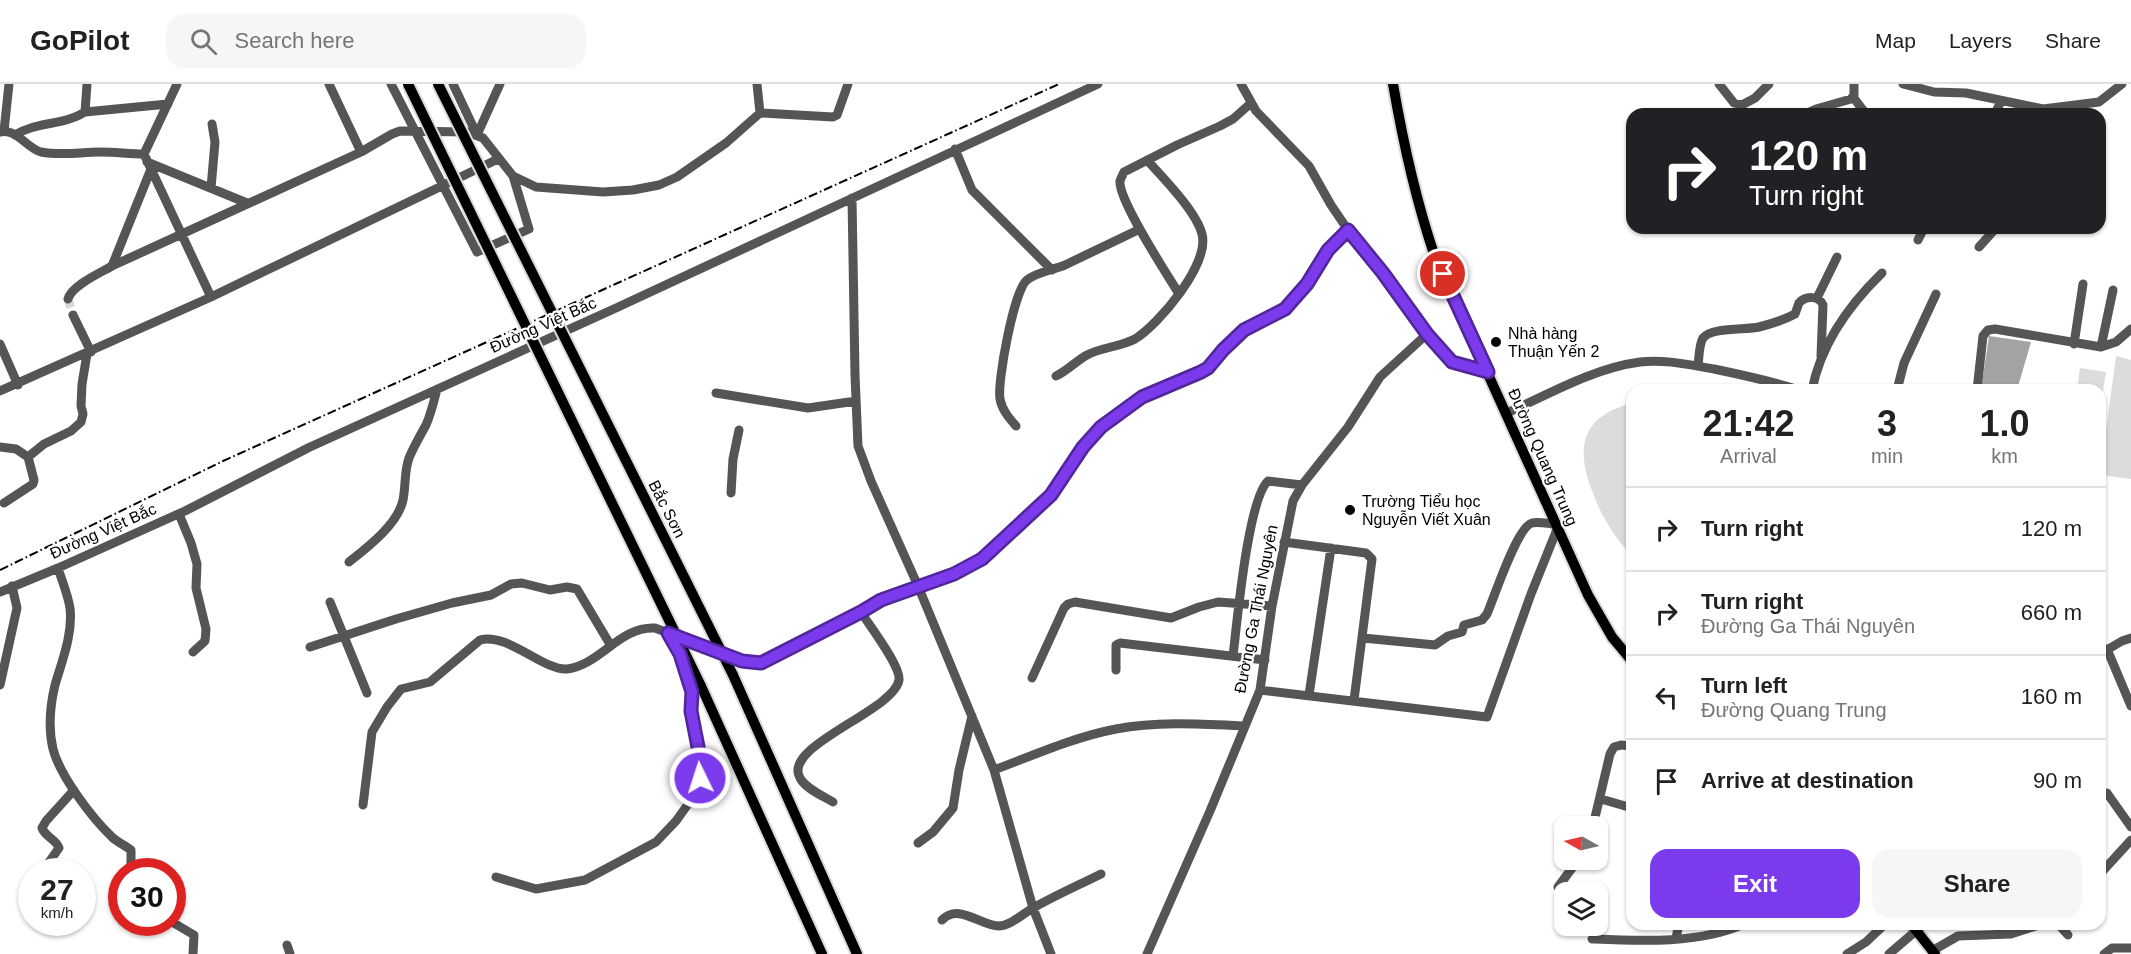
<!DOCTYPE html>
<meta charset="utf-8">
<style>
:root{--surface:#fff;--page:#f6f6f6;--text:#202124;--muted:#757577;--line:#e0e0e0;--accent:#7c3aed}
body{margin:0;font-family:Helvetica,sans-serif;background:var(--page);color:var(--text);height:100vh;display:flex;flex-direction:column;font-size:22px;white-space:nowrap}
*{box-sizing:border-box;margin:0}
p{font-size:20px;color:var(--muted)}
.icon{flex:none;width:33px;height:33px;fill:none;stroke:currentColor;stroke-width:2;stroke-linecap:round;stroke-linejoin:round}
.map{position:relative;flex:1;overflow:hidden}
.sheet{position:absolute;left:1626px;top:300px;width:480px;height:546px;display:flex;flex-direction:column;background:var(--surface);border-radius:18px;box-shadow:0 2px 4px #0004}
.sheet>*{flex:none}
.top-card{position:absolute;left:1626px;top:24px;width:480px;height:126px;border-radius:18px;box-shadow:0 2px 4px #0004;background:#202124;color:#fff;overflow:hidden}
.needle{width:39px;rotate:278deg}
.tools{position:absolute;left:1554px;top:732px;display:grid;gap:12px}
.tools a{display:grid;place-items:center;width:54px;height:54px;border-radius:12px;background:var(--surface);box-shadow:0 2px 4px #0004;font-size:30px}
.speed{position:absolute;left:18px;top:774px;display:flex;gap:12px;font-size:30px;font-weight:700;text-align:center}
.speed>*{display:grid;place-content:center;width:78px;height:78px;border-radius:50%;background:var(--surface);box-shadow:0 2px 4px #0004;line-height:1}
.speed small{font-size:15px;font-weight:400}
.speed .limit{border:9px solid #d22;background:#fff;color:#111}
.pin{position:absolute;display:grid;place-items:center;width:51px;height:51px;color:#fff;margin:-26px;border:3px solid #fff;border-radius:50%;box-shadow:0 2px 6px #0007}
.me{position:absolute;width:66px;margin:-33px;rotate:356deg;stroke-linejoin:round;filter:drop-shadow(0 0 4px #0008)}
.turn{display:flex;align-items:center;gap:21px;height:126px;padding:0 24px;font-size:27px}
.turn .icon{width:78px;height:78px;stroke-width:2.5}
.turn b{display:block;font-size:42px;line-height:51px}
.eta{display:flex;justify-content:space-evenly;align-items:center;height:102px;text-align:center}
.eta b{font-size:36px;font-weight:700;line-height:42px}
.primary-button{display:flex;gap:12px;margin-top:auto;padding:12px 24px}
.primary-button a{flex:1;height:69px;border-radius:18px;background:var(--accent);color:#fff;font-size:24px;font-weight:700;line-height:69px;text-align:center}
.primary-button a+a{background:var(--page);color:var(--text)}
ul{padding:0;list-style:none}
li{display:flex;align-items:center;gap:18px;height:84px;padding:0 24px;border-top:2px solid var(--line)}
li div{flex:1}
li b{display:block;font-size:22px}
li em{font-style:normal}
header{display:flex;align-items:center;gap:36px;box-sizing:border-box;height:84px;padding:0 30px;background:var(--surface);border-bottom:2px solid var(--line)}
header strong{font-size:28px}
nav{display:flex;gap:33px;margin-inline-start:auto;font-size:21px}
.search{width:420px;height:54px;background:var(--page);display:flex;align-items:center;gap:15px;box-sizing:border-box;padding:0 21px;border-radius:18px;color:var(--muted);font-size:22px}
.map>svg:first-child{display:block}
.green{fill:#dcdcdc}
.water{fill:#a3a3a3}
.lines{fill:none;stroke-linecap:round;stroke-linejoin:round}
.minor-tunnel{stroke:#d9d9d9;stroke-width:9;stroke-dasharray:9 4.5;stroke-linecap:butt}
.major-casing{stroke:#dbdbdb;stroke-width:14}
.minor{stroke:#555;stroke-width:9}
.major{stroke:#000;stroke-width:10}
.rail{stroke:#000;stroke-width:2;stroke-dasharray:9 3 1.5 3;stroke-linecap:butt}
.major-bridge-casing{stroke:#dbdbdb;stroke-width:14;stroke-linecap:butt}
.major-bridge{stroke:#000;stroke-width:10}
.route-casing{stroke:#51269a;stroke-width:15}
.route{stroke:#7c3aed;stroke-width:10}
.poi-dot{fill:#000;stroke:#fff;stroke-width:2}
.labels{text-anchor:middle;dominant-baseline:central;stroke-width:4.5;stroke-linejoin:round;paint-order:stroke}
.street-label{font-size:16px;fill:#000;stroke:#fff}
.poi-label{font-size:16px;fill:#000;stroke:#fff;text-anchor:start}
</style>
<header>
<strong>GoPilot</strong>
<div class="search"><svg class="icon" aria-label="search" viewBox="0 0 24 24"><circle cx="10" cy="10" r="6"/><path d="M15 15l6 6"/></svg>Search here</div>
<nav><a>Map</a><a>Layers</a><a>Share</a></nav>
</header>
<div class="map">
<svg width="2131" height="870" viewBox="0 0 2131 870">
<rect width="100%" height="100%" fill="#fff"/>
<path class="green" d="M2116,272L2131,276V395L2100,391Z
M2080,284L2106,288L2100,327V306H2077Z
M1632,319V472C1613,452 1600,430 1591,404C1575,360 1584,332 1632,319Z"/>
<path class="water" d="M1989,252L2031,258L2017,306H1981Z"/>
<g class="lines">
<path class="minor-tunnel" d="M68,215L73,231"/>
<defs>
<path id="major" d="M1393,0C1403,58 1416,117 1435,173L1588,511L1612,553L1632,577
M733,591L857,870
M701,602L822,870
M1911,840L1935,870"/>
</defs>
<use href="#major" class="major-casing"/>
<path class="minor" d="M329,0L361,68
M391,0L477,168L529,145L513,92
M453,0L477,51
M757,0L760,29
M1241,0L1256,27L1309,82L1331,121L1348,146L1383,189L1427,250L1452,278L1488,288
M1719,0L1734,19L1742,21L1755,14L1769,0
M1903,0L1934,8L1966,9L2043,25L2099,18L2122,0
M1853,13L1866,30
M85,28L168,20
M1805,30L1816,25L1851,15L1854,11V0
M1995,30L2001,17
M4,47L9,0
M0,48C17,44 26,64 41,68C62,72 80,68 101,68C115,68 130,70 144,70L177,0
M15,51C37,37 63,42 85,28L87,0
M477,51L500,0
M955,65L972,106L1052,186
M144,70L211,213
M147,78L247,119
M211,104L215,58L212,40
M852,114L855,291L858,362L871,397L918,502L994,686L1033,824L1051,870
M1918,156L1924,144
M1979,163L1996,144
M112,182L151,85
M1179,210C1167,190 1118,116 1120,97C1121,94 1123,90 1124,88L1177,61L1220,42L1233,35L1251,19
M1817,214L1837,173
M68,215C71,202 100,189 112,182L361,68L392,50L400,47L467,48L483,54L513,92L536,103L603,108L633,106L659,101L677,93L726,59L760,29L833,33L837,31L848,0
M73,231L91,268
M0,260L18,301
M2074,260L2083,200
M2101,263L2113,206
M1698,282C1699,274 1699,260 1703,254C1711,243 1746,246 1759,243C1771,240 1784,236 1795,230L1799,219C1805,212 1819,211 1823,221L1821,272
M1056,292C1067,287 1076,277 1087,271C1102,263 1120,263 1135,255C1159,240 1210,180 1202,150C1196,127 1163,94 1147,76
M1812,306C1821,260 1849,221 1882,189
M1897,306L1904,279L1936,210
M1977,306L1983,252L1988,246L1995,245L2101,263L2116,258L2131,245
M0,307L211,213L498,75
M716,309L808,324L856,317
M1507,329C1549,310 1594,284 1640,278C1665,275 1690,281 1714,285C1743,291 1771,297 1799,306
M1016,342C1009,334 1002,326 1000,315C997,298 1014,206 1027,196C1037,188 1053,186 1065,181C1090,169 1115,157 1140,145
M0,363L16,365L28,373
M731,409L733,375L739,346
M4,419L33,400L34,396L28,373L44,360L71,347L81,338L83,330L81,322L82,300L87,270
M179,430L191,459L197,480L196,504L206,545L205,557L193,568
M1284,458L1366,469L1372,475L1354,616
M349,478C368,463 398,440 403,416C406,401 404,388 409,374C414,362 420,352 426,341C431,330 434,317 437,305
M58,484C62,497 68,511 70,524C73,550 62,577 55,601C50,622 48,644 53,665C60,692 92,734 112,753C117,758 125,761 131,766V788
M0,508L58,484L185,427L310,363L616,224L1098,0
M330,518L367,609
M1363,554L1435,561L1448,552L1462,548L1464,541L1482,536L1487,530C1494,514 1517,443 1532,439C1539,437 1549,440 1556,440
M310,563L396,535L452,519L491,511L511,500L522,499L550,506L567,503L577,505L611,562
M2107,565L2131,622
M2100,570L2122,557L2131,554
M1233,572C1237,539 1248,415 1268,397L1302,401
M1116,586V561L1120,559L1265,576
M1032,594L1064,524L1068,520L1075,518L1171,534L1199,523L1218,518L1272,522
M0,601L17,524L12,502
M1260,606L1487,633L1531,510L1558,443
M1309,611L1331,464
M994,686C1034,671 1074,653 1116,645C1159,637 1202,640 1245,642
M1601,715L1632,724
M2100,715L2107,709L2131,743
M833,718C823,712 806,705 800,694C781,662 894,627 899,596C901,582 869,541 861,528
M363,721L372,648L387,623L401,605L430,598L480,556C507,548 544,587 567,585C600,581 620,542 655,544L743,577L756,580L861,528L881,516L954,490L983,475L1026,436L1051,411L1083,363L1101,343L1151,308L1201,288L1208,284L1223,266L1244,246L1274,231L1292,217L1312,193L1328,166L1348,146
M1593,742L1610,670L1614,663L1621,661L1632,662
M918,759L933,748L953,724L959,686L972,632
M42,788L59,764C56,755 45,753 42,744L46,737L74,706
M2100,790L2131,756
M496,793L536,805L585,796L656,758L676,737L696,709L699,703L700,687L698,663L691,627L692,608L679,570L668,549
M1558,803L1578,776
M30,816L32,812
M942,836C959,819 979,841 998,842C1011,842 1023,829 1035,823C1056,811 1079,801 1101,790
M172,838L194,851L193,870
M2058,840L2068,851
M1676,854L1679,840
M1592,855C1639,857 1700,860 1744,840
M287,861L290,870
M1932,867L1958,852L2011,850L2042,840
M1147,870L1210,727L1260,606L1272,522L1293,417L1302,401L1348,343L1380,293L1427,250
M1847,870L1866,858L1885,840
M1889,870L1924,840
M2104,870L2112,864H2131"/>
<use href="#major" class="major"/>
<path class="rail" d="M0,486L223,377L1059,0"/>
<defs>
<path id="major-bridge" d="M408,0L701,602
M438,0L733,591"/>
</defs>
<use href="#major-bridge" class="major-bridge-casing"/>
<use href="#major-bridge" class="major-bridge"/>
</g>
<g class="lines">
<defs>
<path id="route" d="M700,694L698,663L691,627L692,608L680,570L668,549L742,577L761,579L861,528L881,516L954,490L982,475L1051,411L1083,363L1101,343L1142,313L1201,288L1208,284L1223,266L1244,246L1285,225L1292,217L1307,200L1328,166L1348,146L1383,189L1427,250L1452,278L1488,288L1443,190"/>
</defs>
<use href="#route" class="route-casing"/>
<use href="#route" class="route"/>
</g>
<g class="poi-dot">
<circle cx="1496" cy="258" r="6"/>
<circle cx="1350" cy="426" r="6"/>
</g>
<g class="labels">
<g class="street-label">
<text transform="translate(543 241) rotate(-24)">Đường Việt Bắc</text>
<text transform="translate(1543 373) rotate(66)">Đường Quang Trung</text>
<text transform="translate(667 425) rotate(63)">Bắc Sơn</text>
<text transform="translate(103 447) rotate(-24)">Đường Việt Bắc</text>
<text transform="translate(1256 525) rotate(-79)">Đường Ga Thái Nguyên</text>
</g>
<g class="poi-label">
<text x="1508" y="249">Nhà hàng<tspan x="1508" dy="18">Thuận Yến 2</tspan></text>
<text x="1362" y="417">Trường Tiểu học<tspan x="1362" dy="18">Nguyễn Viết Xuân</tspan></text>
</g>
</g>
</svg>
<div class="tools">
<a><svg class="needle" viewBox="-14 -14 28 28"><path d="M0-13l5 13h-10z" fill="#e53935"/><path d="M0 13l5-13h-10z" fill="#757577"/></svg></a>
<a><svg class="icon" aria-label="layers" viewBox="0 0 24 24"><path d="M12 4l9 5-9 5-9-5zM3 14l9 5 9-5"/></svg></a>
</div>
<div class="speed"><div>27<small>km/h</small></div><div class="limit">30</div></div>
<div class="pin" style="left:1443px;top:190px;background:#d93025"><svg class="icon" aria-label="arrive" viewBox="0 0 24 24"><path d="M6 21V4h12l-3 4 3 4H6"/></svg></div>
<svg class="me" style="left:700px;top:694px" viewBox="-20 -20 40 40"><circle r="17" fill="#7c3aed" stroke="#fff" stroke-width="3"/><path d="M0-11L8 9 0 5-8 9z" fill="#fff"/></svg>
<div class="top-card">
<div class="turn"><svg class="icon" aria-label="right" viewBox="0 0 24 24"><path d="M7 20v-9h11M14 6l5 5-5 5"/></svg><div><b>120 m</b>Turn right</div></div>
</div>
<section class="sheet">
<div class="eta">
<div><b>21:42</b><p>Arrival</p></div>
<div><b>3</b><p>min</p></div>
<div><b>1.0</b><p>km</p></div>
</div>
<ul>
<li><svg class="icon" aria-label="right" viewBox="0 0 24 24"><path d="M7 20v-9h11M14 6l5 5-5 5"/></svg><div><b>Turn right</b></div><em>120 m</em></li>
<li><svg class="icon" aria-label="right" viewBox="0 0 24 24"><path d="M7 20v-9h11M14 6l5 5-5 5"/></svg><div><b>Turn right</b><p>Đường Ga Thái Nguyên</p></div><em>660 m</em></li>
<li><svg class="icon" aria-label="left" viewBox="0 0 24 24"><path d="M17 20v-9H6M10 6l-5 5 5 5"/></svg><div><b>Turn left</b><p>Đường Quang Trung</p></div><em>160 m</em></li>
<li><svg class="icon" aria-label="arrive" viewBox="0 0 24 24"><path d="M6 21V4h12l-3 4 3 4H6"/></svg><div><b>Arrive at destination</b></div><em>90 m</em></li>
</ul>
<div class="primary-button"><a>Exit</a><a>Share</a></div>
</section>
</div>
